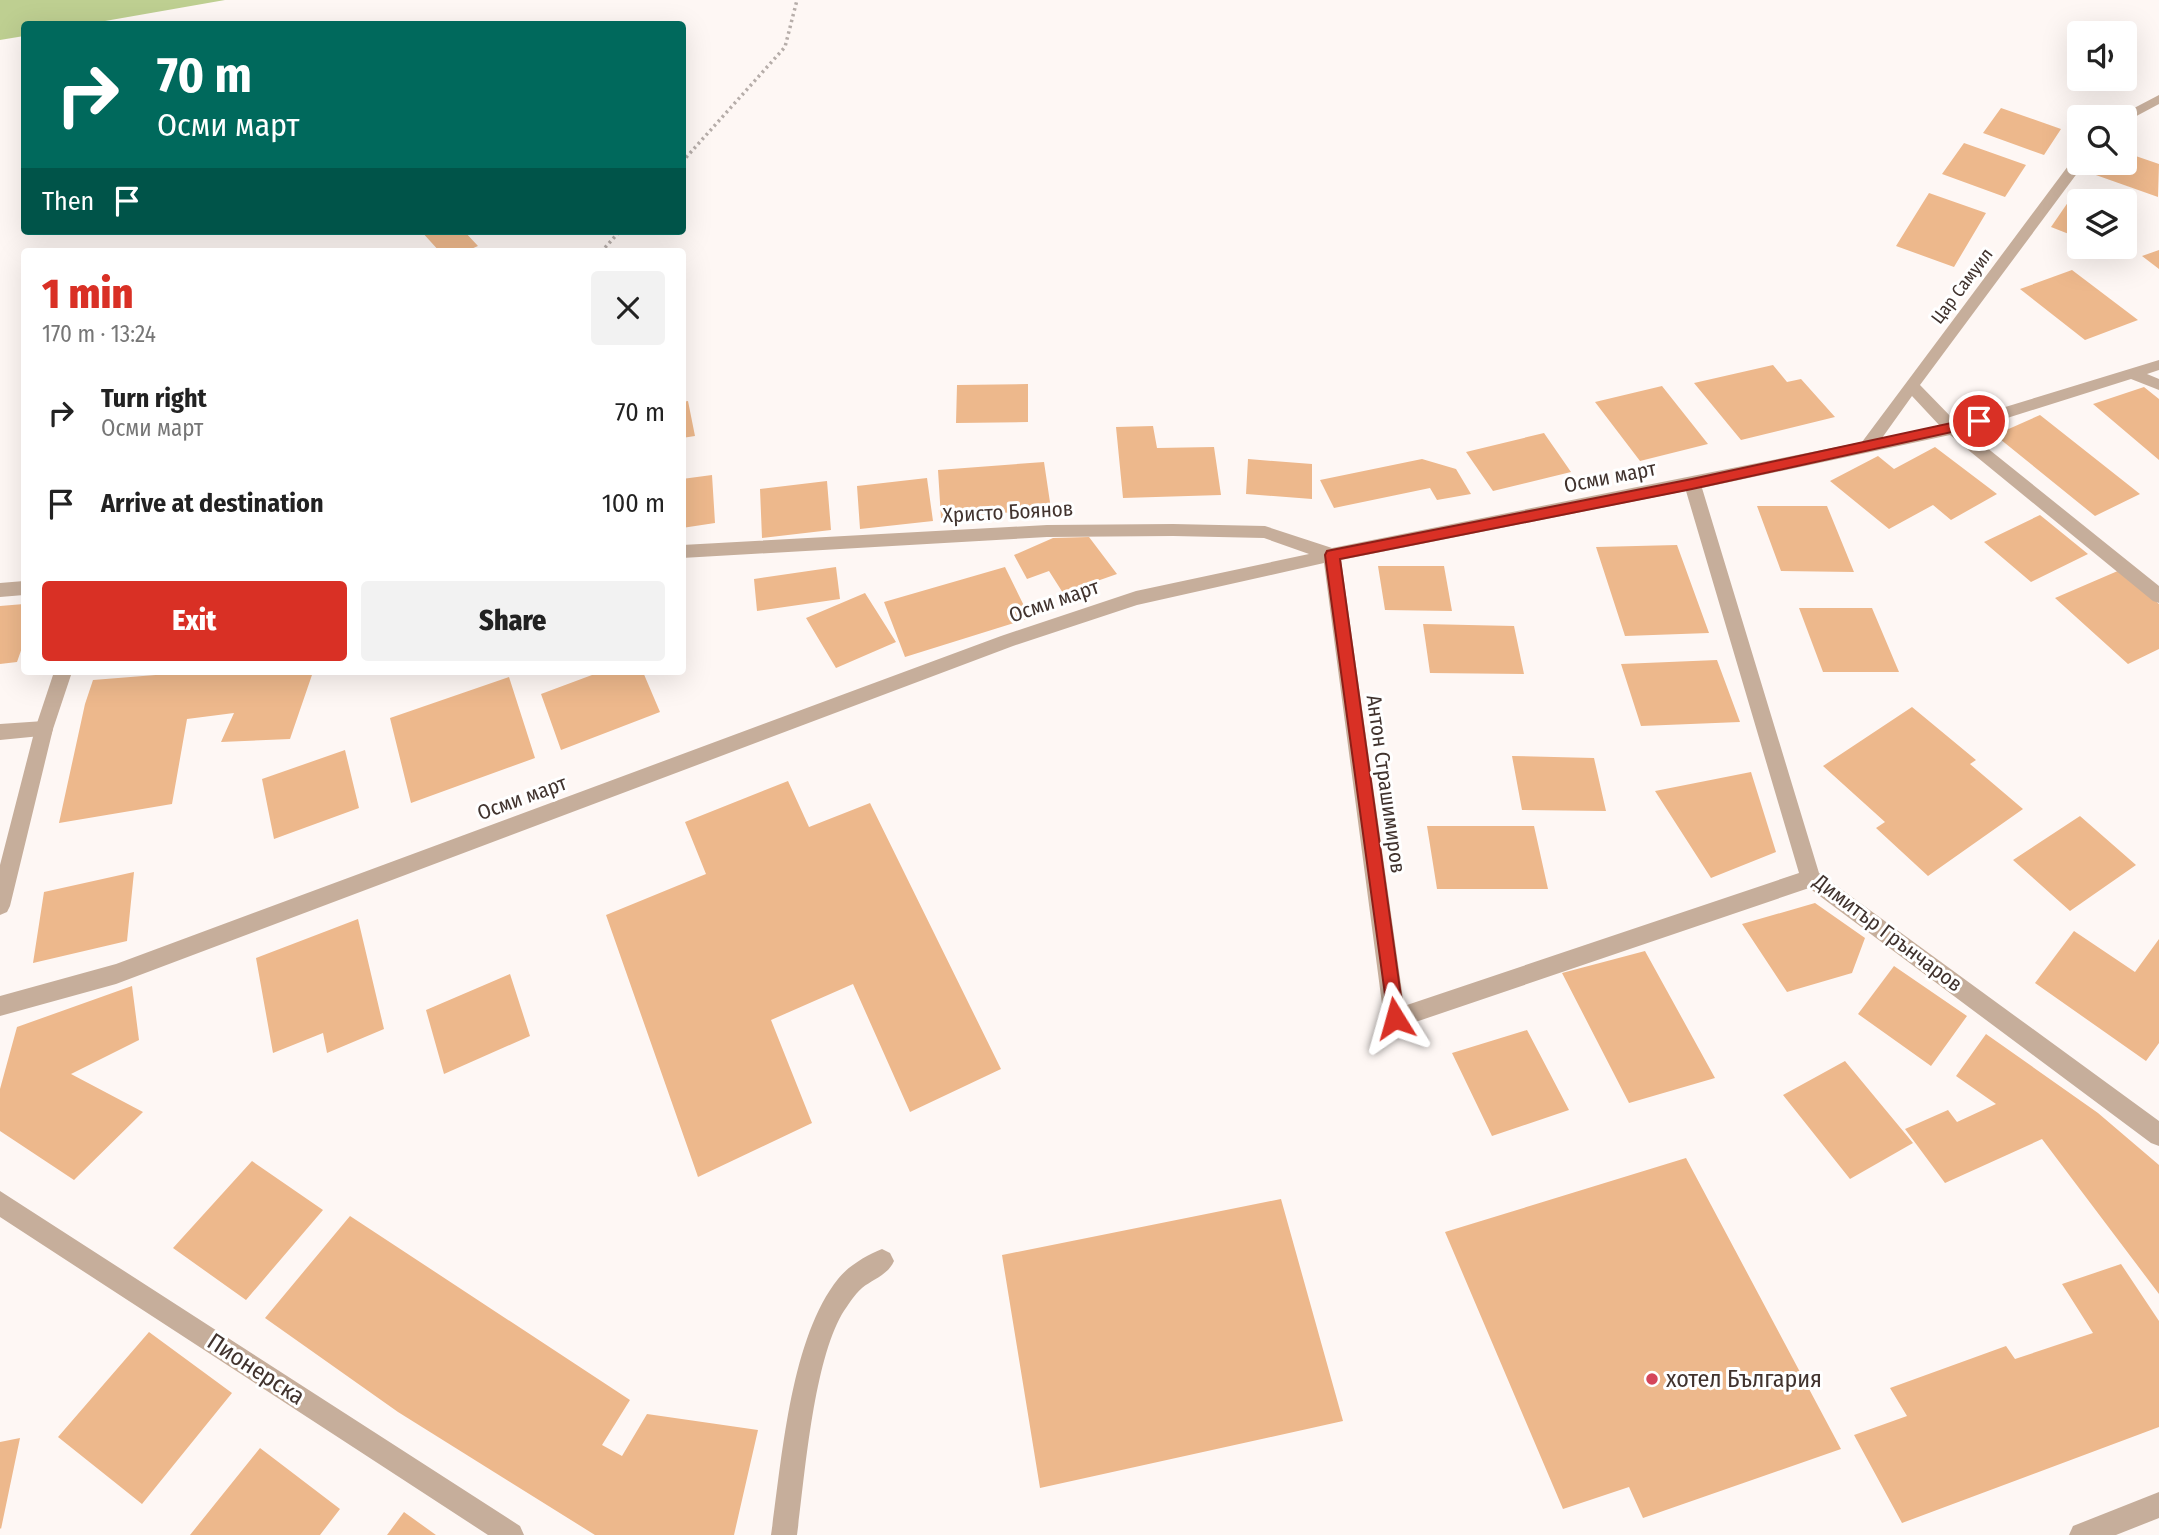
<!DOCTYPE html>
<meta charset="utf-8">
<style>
:root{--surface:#fff;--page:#f2f2f2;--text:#222;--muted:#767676;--accent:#d93025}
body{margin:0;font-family:"Fira Sans Condensed",sans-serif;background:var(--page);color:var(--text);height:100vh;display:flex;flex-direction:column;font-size:26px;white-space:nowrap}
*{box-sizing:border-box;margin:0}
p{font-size:23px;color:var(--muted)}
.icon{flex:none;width:38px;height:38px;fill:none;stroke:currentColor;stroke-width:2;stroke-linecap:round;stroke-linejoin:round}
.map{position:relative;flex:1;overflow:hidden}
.details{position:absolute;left:21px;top:248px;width:665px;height:427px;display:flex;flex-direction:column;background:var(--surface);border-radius:7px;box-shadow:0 7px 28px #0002}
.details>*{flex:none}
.guide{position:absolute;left:21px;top:21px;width:665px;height:214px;border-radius:7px;box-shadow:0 7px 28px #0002;background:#00695c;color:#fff;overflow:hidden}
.buttons{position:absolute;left:2067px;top:21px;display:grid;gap:14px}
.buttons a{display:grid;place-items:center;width:70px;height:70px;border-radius:7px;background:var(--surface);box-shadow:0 7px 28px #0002;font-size:35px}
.pin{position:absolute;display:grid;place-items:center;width:60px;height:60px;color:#fff;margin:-30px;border:4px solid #fff;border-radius:50%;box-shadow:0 2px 7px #0007}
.me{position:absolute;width:77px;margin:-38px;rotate:352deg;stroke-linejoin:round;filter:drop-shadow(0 0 5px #0008)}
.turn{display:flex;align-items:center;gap:24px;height:147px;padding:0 21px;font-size:32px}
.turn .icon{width:91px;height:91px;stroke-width:2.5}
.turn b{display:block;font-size:49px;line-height:60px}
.then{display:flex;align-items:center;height:66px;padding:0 21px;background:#0003;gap:14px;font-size:26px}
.round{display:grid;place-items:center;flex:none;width:74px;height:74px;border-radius:7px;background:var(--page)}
.overview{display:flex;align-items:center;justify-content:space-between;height:119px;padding:0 21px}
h1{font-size:42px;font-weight:800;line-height:52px;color:var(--accent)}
.cta{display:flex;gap:14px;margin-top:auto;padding:14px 21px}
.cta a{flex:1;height:80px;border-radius:7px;background:var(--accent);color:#fff;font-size:28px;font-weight:800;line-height:80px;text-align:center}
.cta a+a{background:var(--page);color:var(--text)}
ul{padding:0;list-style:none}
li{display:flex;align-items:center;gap:21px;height:91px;padding:0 21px}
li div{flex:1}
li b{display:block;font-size:26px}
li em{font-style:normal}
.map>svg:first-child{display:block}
.forest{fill:#becf91}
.building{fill:#edb88c}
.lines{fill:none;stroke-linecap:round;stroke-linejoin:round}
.path{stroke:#b6ada9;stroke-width:3.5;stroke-dasharray:2.5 3.5;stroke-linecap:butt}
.service{fill:#c6ae9b;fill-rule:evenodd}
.minor{fill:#c6ae9b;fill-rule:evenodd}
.tertiary{fill:#c6ae9b;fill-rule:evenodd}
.route{fill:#d93025;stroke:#8d1f18;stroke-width:2}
.poi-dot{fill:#d5455a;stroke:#fff;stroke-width:2.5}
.labels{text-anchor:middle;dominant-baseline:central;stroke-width:6;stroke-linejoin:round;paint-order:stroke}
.far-street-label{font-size:18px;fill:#41332e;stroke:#fff}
.street-label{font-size:21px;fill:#41332e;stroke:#fff}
.near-street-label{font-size:24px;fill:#41332e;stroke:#fff}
.near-poi-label{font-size:24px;fill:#41332e;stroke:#fff;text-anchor:start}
</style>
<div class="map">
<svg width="2159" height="1535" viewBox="0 0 2159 1535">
<rect width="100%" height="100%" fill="#fef7f4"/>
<path class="forest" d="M0,0H225L88,24H24V36L0,40Z"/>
<path class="building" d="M2001,108L2061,129L2044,155L1983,133Z
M1964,143L2026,165L2005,197L1942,174Z
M2124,152L2159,164L2158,197L2093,174L2100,163H2124Z
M1929,193L1986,213L1954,267L1896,246Z
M2073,195L2089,201H2079V238L2051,227Z
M421,231H464L478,246L464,252H440Z
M2159,250V269L2142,256Z
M2072,270L2138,320L2085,340L2020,289Z
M1773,365L1787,382L1801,379L1835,417L1741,440L1694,383Z
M1028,384V422L956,423L957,385Z
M1662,386L1708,444L1640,461L1595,402Z
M2144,387L2159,399V460L2093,404Z
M688,401L695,436L682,438V402Z
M2040,415L2140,494L2095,516L1995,435Z
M1153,426L1157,448L1214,447L1221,495L1123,498L1116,427Z
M1544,433L1571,472L1493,491L1466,452Z
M1935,447L1997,494L1951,520L1933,505L1889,529L1830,481L1878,456L1894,469Z
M1248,459L1312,464V499L1246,494Z
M1422,459L1456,469L1471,494L1437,500L1430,488L1334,508L1320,480Z
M1044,462L1051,509L941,518L938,470Z
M712,475L715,523L682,528V479Z
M927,478L933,521L860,529L857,486Z
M827,481L831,530L762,538L760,489Z
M1757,506H1827L1854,572L1781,571Z
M2040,515L2088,554L2031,582L1984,542Z
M1089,537L1117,574L1063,593L1049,571L1027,579L1014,555L1053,538Z
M1677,545L1709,633L1625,636L1596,547Z
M1378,566H1444L1452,611L1385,610Z
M836,567L840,599L757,611L754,579Z
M1005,567L1030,618L905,657L884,602Z
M2120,570L2159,604V649L2128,664L2055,598Z
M865,593L896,642L836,668L806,618Z
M24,604V642L17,662L0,664V606Z
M1799,608H1872L1899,672H1823Z
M1423,624L1514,626L1524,674L1430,673Z
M1717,660L1740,722L1641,726L1621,664Z
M193,672H313L290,739L221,742L234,713L187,719L172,804L59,823L85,704L93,680Z
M600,672H643L660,712L561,750L541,694Z
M509,677L535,758L411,803L390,718Z
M1912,707L1976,760L1970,764L2023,809L1928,876L1876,828L1885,822L1823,766Z
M345,750L359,808L274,839L262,779Z
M1512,756L1594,758L1606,811L1522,810Z
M1751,772L1776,852L1711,878L1655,791Z
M788,781L809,827L870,803L1001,1069L910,1112L853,984L771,1020L812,1123L698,1177L606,915L706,874L685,822Z
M2080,816L2136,865L2070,911L2013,860Z
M1427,826H1534L1548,889H1437Z
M134,872L127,941L33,963L44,892Z
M1815,903L1865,938L1852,973L1787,992L1742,924Z
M358,919L384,1029L327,1053L323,1033L273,1053L256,958Z
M2074,931L2135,972L2159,939V1043L2146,1061L2035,983Z
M1645,951L1715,1078L1629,1103L1562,973Z
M1894,966L1967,1016L1931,1066L1858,1014Z
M510,974L530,1036L444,1074L426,1010Z
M132,986L139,1040L71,1074L143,1112L74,1180L0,1131V1089L17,1027Z
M1527,1030L1569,1110L1492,1136L1452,1053Z
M1986,1034L2098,1113L2159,1165V1294L2042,1139L1945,1183L1905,1129L1948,1110L1957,1122L1996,1104L1956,1076Z
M1845,1061L1913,1143L1850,1179L1783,1095Z
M1686,1158L1841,1449L1643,1518L1629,1487L1563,1509L1445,1232Z
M252,1161L323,1210L246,1300L173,1248Z
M1281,1199L1343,1421L1040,1488L1002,1255Z
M350,1216L630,1400L602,1445L622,1456L647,1414L758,1430L734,1535H595L398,1412L265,1318Z
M2121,1264L2159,1321V1427L1902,1523L1854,1435L1907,1416L1890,1388L2006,1346L2015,1359L2093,1333L2062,1284Z
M149,1332L232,1393L142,1504L58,1437Z
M20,1438L1,1529L0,1528V1442Z
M260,1448L340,1509L320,1535H190Z
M404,1512L436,1535H387Z"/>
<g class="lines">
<path class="path" d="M682,162L785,47L797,0
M601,252L620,231"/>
<path class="service" d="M44,721L51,723L53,729L51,735L0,740V724Z
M882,1249L890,1253L894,1261C888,1275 873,1279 862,1288C854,1295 848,1305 842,1314C813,1365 805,1475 797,1535H771C782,1460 790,1339 838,1279C848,1266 867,1255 882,1249Z"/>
<path class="minor" d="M2159,95V104L2129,120L2117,117Z
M2079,157V163L2084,164L1920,385L1956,422L2159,360V370L2147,374L2159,379V390L2131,379L1966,431L2159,586V603L2153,601L1950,435L1702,488L1819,873L2159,1121V1146L2151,1143L1809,888L1395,1029L1387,1026L1384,1019L1324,563L1137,605L1013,646L116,984L0,1016V996L116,964L1001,636L1136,591L1309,554L1264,538L1173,536L1047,537L682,558V545L1047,525L1173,524L1265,526L1332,548L1862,442L2074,158ZM1912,396L1940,426L1882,438ZM1686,491L1799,873L1404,1006L1341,560Z
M24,581V595L0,597V583Z
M54,672H72L53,729L10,906L7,912L0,915V865L35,729Z
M0,1191L520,1526L524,1535H488L0,1217Z"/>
<path class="tertiary" d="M2159,1492V1518L2116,1535H2069L2073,1526Z"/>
</g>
<path class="route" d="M1979,417L1986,421L1984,425L1692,489L1340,559L1404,1018L1401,1024L1395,1027L1389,1024L1325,555L1327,551L1692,479Z"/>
<circle class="poi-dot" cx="1652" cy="1379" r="7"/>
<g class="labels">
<g class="far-street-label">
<text transform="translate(1962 286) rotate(-53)">Цар Самуил</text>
</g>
<g class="street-label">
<text transform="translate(1610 477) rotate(-11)">Осми март</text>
<text transform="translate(1008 512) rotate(-3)">Христо Боянов</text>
<text transform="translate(1054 601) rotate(-19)">Осми март</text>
<text transform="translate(1386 784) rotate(82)">Антон Страшимиров</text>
<text transform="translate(522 798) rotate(-20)">Осми март</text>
<text transform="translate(1888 933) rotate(37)">Димитър Грънчаров</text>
</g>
<g class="near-street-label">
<text transform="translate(256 1369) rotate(33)">Пионерска</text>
</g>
<g class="near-poi-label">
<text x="1666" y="1379">хотел България</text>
</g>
</g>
</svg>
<div class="buttons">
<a><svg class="icon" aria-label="sound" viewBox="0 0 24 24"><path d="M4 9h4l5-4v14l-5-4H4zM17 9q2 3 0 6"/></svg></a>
<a><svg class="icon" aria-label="search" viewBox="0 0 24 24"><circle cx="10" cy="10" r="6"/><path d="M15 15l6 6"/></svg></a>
<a><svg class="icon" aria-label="layers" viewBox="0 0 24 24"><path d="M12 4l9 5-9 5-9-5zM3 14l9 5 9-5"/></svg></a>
</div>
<div class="pin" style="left:1979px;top:421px;background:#d93025"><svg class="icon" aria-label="arrive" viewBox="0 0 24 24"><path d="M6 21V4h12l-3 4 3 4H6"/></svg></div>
<svg class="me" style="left:1395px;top:1018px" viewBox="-20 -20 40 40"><path d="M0-17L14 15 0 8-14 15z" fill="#d93025" stroke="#fff" stroke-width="4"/></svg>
<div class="guide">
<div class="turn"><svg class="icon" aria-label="right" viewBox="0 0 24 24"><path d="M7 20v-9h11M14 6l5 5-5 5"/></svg><div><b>70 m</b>Осми март</div></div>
<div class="then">Then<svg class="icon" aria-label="arrive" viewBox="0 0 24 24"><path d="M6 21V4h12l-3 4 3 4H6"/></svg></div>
</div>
<section class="details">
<div class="overview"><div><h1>1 min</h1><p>170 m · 13:24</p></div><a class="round"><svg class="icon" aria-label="close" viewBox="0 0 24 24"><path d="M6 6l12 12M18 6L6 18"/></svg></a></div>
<ul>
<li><svg class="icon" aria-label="right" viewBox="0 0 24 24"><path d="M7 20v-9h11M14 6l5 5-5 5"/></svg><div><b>Turn right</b><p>Осми март</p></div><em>70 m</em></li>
<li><svg class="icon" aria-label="arrive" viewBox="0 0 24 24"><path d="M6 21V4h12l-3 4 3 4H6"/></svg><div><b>Arrive at destination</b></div><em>100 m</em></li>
</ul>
<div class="cta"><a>Exit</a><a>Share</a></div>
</section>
</div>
